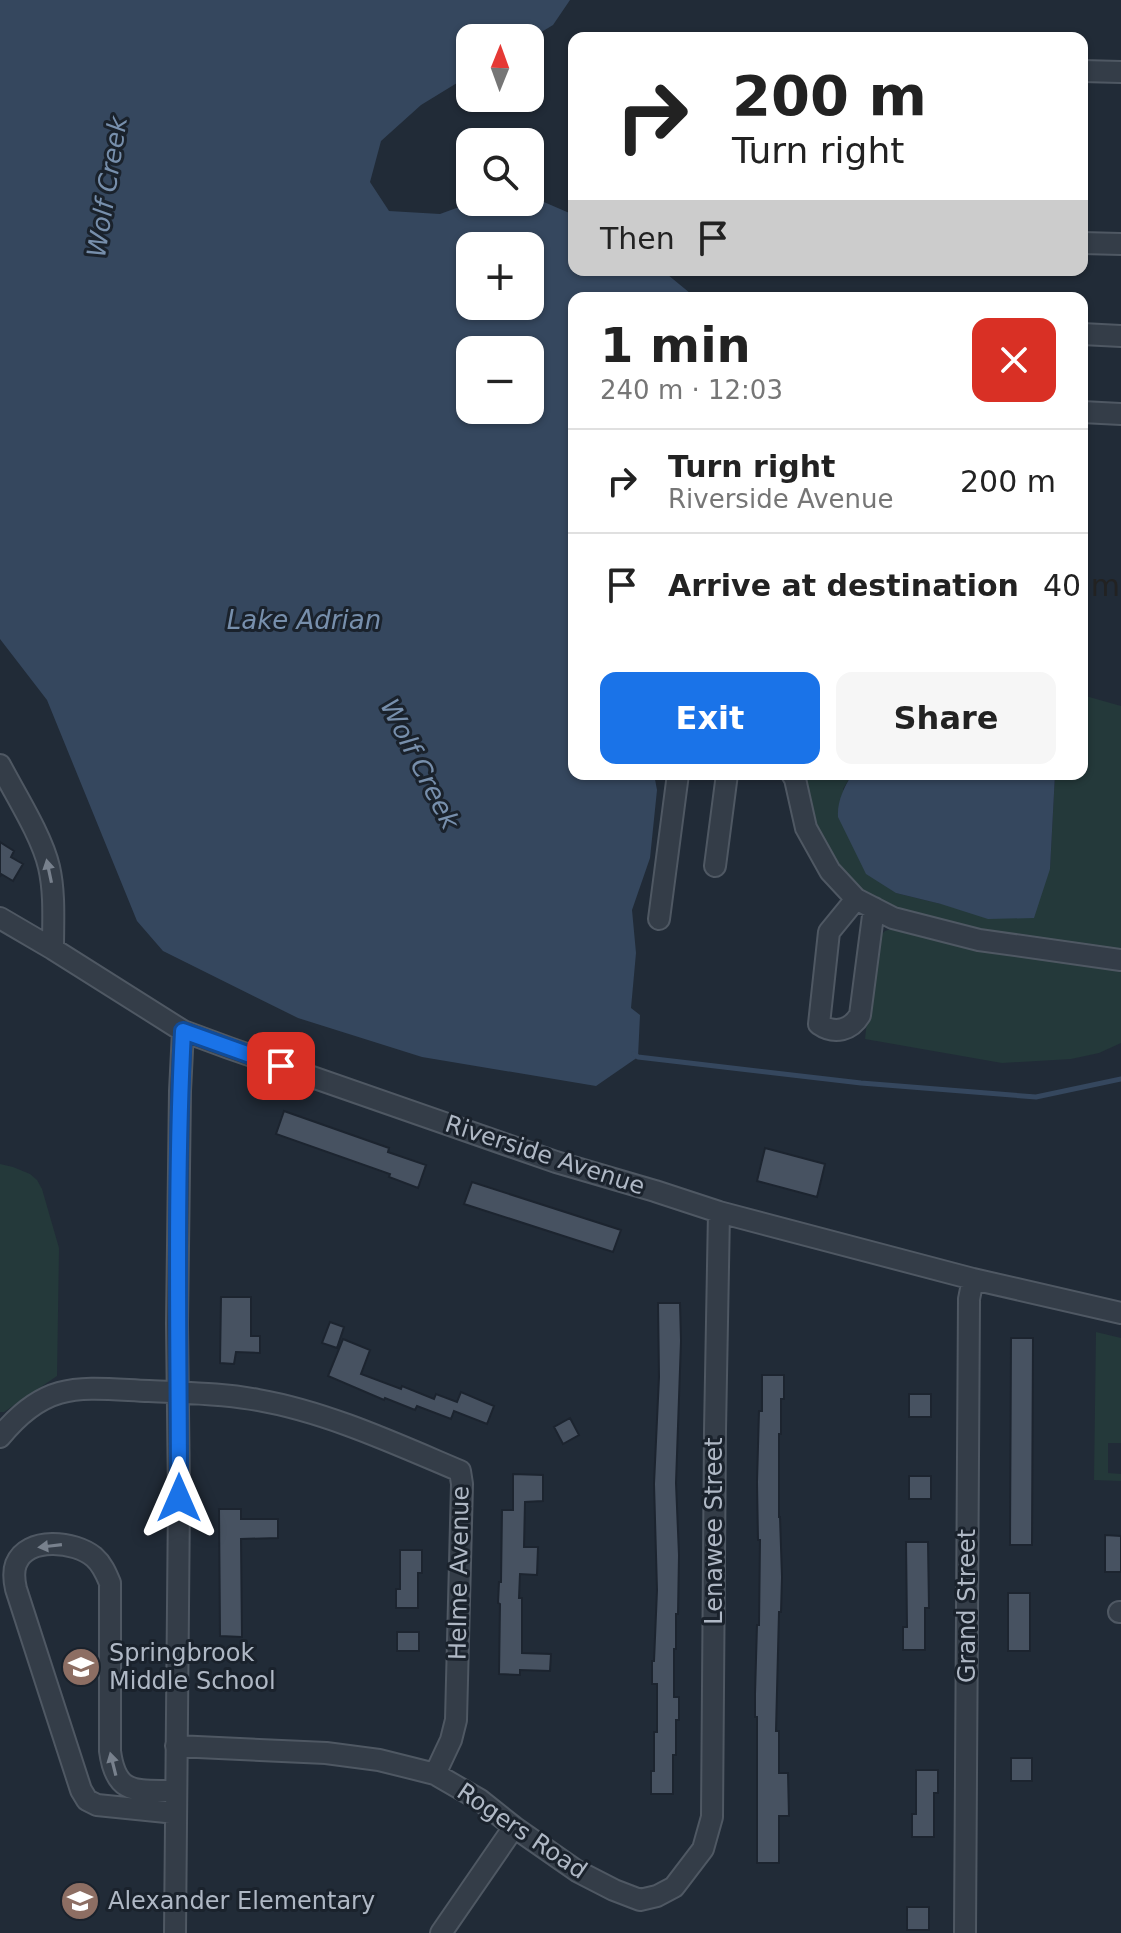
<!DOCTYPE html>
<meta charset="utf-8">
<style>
:root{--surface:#fff;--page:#f6f6f6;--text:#222;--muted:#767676;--line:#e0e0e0;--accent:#1a73e8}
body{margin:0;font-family:"DejaVu Sans",sans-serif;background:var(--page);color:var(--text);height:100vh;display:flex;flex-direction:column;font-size:30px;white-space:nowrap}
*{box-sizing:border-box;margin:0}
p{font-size:26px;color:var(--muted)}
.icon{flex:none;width:44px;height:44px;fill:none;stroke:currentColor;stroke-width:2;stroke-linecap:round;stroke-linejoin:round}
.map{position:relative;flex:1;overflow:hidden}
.details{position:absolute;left:568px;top:292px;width:520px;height:488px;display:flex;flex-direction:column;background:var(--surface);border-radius:16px;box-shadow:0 2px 6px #0004}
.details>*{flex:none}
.hud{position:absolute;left:568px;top:32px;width:520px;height:244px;border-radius:16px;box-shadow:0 2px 6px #0004;background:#fff;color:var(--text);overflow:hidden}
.needle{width:52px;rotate:1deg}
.tools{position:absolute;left:456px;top:24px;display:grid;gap:16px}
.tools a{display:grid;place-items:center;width:88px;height:88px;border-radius:16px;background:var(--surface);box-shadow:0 2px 6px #0004;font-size:40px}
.pin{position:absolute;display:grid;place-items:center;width:68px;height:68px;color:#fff;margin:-34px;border-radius:16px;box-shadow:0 4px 12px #0006}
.me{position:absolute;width:88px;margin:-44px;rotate:0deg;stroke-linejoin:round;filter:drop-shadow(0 0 6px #0008)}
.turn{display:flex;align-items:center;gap:28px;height:168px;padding:0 32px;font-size:36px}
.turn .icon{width:104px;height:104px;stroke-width:2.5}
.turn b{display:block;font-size:56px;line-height:68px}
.then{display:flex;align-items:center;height:76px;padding:0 32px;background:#0003;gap:16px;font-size:30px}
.round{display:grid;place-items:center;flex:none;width:84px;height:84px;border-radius:16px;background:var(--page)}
.overview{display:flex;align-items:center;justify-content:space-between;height:136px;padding:0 32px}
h1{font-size:48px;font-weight:800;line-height:60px}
.cta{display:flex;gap:16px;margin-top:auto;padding:16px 32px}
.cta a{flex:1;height:92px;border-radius:16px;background:var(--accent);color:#fff;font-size:32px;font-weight:800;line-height:92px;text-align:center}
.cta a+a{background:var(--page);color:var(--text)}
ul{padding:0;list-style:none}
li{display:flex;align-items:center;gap:24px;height:104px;padding:0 32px;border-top:2px solid var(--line)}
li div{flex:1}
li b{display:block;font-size:30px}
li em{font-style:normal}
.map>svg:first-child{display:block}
.green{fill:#24393a}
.water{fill:#35475e;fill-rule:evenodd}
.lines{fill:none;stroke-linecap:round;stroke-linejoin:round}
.stream{stroke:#35475e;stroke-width:5}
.building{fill:#475261;stroke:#1c242f;stroke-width:2}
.minor-casing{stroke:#4f5863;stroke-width:24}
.minor{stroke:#343d48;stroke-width:20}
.oneway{fill:#78818d}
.route-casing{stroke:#114b97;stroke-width:20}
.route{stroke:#1a73e8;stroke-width:14}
.labels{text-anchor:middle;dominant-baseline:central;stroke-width:6;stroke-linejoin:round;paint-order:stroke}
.street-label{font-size:24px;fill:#afb8c5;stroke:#1a222c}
.poi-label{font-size:24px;fill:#afb8c5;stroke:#1a222c;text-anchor:start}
.water-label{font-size:26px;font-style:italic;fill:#778fac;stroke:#1a222c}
</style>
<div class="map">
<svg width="1121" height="1933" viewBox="0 0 1121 1933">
<rect width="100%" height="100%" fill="#212b37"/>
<path class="green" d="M1082,695L1121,706V952L1055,940L980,934L889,907L858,893L817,837L799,774H852L843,789L896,893L941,904L1050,869L1055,774H1082Z
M891,929L964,946L1121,965V1043L1099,1053L1071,1059L1002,1063L865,1039L876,940L885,931Z
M0,1164L13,1167L30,1174L37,1180L42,1189L59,1248L57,1376L4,1412H0Z
M1096,1332L1121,1338V1443H1108V1473L1121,1474V1481L1094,1480Z"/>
<path class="water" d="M0,0H570L553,25L530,39L470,38V75L421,105L381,141L370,182L389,211L440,214L473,202H530V196L574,215V270H662L696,298H574V774H654L657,790L650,858L632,910L636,953L631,1008L640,1015L638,1057L596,1086L422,1057L298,1018L163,951L137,921L47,700L0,639ZM470,246H530V306H470ZM470,350H530V410H470Z
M852,774H1055L1050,869L1034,918L988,919L941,904L896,893L866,874L838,817C837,801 844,788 852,774Z"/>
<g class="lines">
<path class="stream" d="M634,1054L638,1057L861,1083L1036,1097L1121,1079"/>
</g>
<path class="building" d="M0,842L14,851L11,857L23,864L13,881L1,874L0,877Z
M284,1111L389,1148L388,1152L426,1165L418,1188L389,1177L390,1174L276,1134Z
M765,1148L825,1164L817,1197L757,1181Z
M472,1182L621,1230L613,1252L464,1204Z
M221,1297H251V1336H260V1353L236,1352L234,1364L220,1363Z
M658,1303H680L681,1341L676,1483L679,1555L678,1614H676V1649H674V1697H679V1720H676V1755H673V1794H651V1771H654V1732H657V1684H652V1661H654L657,1590L654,1484L659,1377Z
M330,1322L344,1327L337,1348L322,1343Z
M1011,1338H1033L1032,1545H1010Z
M343,1339L370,1350L361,1374L401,1389L402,1386L434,1399L436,1394L457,1402L461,1392L494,1406L487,1424L454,1411L451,1419L417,1406L415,1410L385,1398L384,1400L328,1376Z
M762,1375H784V1399H781V1434H779V1517H780L782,1577L781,1612H779L776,1731H779V1773H788L789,1816H779V1863H757V1717H755V1694L757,1625H759L760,1540H758L757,1482L759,1411H762Z
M909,1394H931V1417H909Z
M570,1418L579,1435L563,1444L554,1427Z
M513,1474L543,1475V1501L525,1502L524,1547H538L537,1575L520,1574L519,1598H522V1653L551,1654L550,1671L520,1670V1675L499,1674L500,1604L498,1603L499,1582H501L502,1510H513Z
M909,1476H931V1499H909Z
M219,1509H241V1519H278V1538L241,1539L242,1637L220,1636Z
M1105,1535L1121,1536V1572H1105Z
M906,1542H928L929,1608H925V1650H903V1627H907Z
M400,1550H422V1573H418V1608H396V1589H400Z
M1008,1593H1030V1651H1008Z
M397,1632H419V1651H397Z
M1011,1758H1032V1781H1011Z
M916,1770H938V1793H934V1837H912V1814H916Z
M907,1907H929V1930H907Z"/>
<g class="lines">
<defs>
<path id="minor" d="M1082,71L1121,72
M1082,243L1121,244
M1082,334L1121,336
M1082,412L1121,414
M0,765C15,794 42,836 49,867C55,893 53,922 53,949
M792,774L795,779L806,828L830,871L856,899L893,918L979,940L1121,960
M715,866L727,774
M856,899L829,932L819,1024C835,1035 851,1030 860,1015L874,908
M0,918L53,949L183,1031L229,1048L556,1162L655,1191L719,1212L973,1279L1121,1313
M659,919L678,774
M0,1437C47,1379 81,1388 149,1391C185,1393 222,1393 258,1400C327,1412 396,1444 460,1471L462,1484L456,1720L451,1740L435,1774
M1119,1612H1121
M176,1746L326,1753L379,1760L435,1774L480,1800L514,1827L577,1871L614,1890L640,1900L657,1896L674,1887L703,1849L712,1817L715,1431L719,1212
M176,1813L97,1805L87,1800L81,1790L16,1589C14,1580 13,1572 16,1564C27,1536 75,1541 94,1557C102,1564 106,1573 110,1583V1751C116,1797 138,1790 176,1791
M175,1933L179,1498L177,1324L180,1091L183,1031
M441,1933L514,1827
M965,1933L969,1299L973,1279"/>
</defs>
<use href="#minor" class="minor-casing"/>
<use href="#minor" class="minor"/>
</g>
<defs><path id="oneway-solid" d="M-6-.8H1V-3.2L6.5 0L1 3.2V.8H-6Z" transform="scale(2)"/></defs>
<g class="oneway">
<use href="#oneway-solid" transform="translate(49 871) rotate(-102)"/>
<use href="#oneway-solid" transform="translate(50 1546) rotate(173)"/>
<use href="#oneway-solid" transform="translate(113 1764) rotate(-104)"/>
</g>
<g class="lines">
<defs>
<path id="route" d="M179,1498C179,1342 175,1187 183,1031L281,1066"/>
</defs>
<use href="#route" class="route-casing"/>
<use href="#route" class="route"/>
</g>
<defs>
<symbol id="school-disc" viewBox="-11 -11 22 22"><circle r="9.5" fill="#8d6e63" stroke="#1a222c"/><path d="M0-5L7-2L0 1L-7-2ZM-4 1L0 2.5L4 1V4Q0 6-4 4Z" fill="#fff"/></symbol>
</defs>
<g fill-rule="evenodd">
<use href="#school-disc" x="59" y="1645" width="44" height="44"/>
<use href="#school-disc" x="58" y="1879" width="44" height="44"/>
</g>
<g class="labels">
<g class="street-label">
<text transform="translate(545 1155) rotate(18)">Riverside Avenue</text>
<text transform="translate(714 1531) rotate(-90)">Lenawee Street</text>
<text transform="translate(459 1573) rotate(-89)">Helme Avenue</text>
<text transform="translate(967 1606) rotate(-90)">Grand Street</text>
<text transform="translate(522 1831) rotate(34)">Rogers Road</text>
</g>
<g class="poi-label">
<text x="109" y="1653">Springbrook<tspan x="109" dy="28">Middle School</tspan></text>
<text x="108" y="1901">Alexander Elementary</text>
</g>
<g class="water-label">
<text transform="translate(107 187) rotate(-81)">Wolf Creek</text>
<text x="304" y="620">Lake Adrian</text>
<text transform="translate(420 764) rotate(63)">Wolf Creek</text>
</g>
</g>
</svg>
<div class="tools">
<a><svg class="needle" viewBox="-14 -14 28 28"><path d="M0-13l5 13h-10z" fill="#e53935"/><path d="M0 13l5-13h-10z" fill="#767676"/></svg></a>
<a><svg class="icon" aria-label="search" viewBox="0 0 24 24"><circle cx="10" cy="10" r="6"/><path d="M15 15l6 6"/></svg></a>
<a>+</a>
<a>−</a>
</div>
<div class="pin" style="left:281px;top:1066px;background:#d93025"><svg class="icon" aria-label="arrive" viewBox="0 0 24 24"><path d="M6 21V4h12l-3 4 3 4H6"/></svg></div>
<svg class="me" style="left:179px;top:1498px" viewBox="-20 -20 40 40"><path d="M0-17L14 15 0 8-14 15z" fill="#1a73e8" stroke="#fff" stroke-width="4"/></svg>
<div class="hud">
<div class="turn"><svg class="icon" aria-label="right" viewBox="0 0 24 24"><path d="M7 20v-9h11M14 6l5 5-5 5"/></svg><div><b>200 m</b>Turn right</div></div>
<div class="then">Then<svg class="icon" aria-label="arrive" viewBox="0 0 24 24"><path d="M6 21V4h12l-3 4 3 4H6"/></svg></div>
</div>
<section class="details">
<div class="overview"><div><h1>1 min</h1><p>240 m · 12:03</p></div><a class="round" style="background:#d93025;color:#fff"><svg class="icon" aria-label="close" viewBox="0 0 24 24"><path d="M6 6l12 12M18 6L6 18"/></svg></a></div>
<ul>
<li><svg class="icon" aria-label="right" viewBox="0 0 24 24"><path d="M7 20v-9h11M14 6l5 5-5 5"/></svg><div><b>Turn right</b><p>Riverside Avenue</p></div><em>200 m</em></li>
<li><svg class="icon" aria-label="arrive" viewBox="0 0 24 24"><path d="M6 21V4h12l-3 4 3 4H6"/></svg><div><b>Arrive at destination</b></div><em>40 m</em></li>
</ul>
<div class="cta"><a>Exit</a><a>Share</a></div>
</section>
</div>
